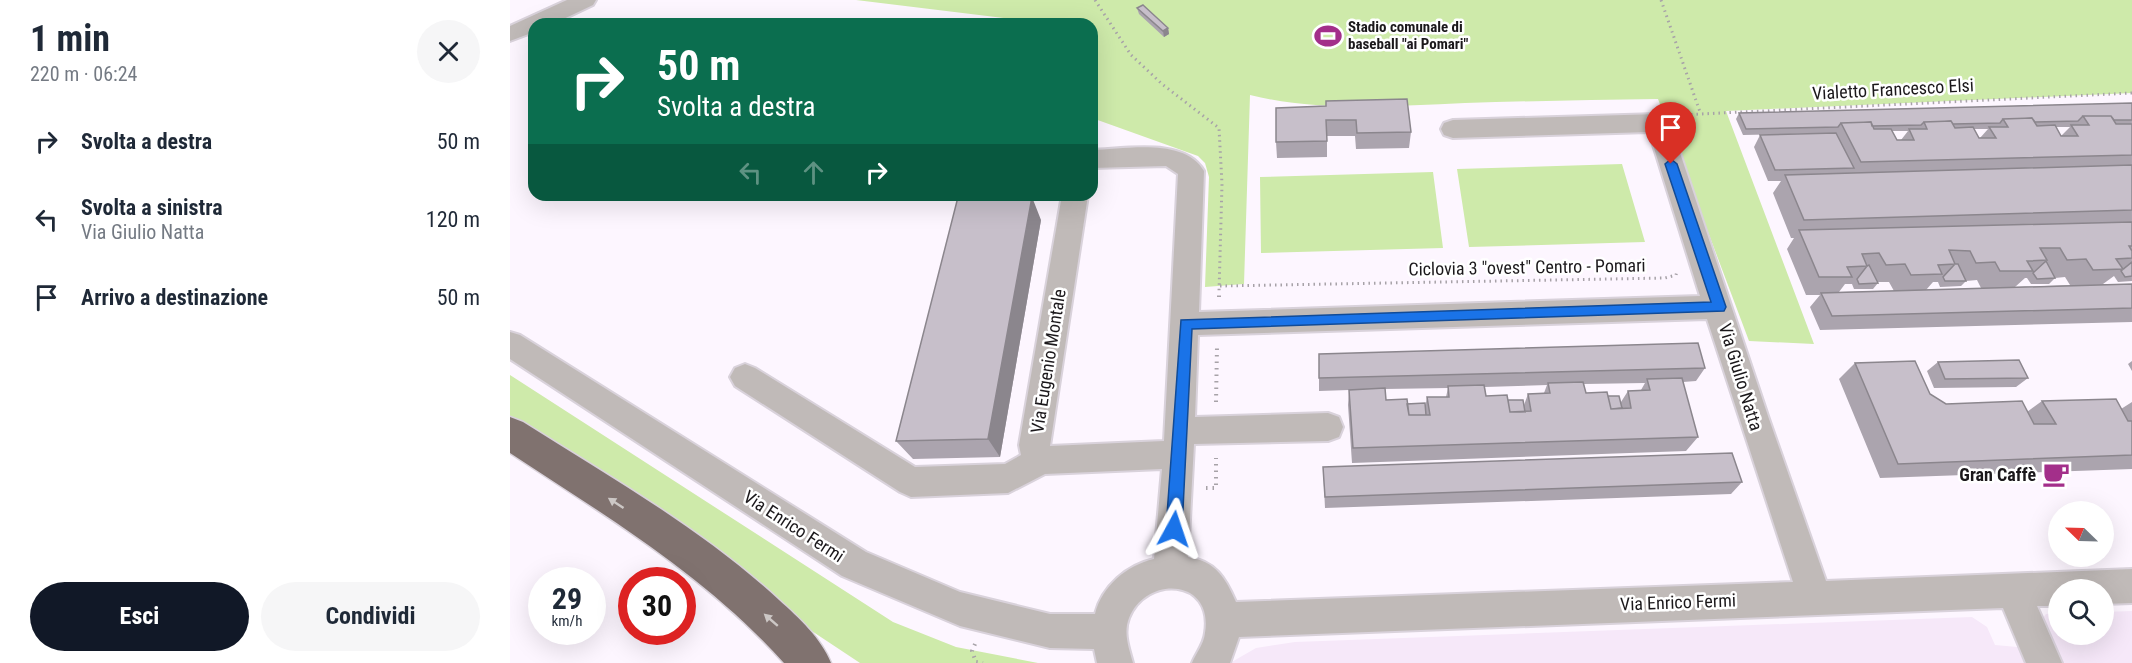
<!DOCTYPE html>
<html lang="it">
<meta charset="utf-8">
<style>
:root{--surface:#fff;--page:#f6f6f7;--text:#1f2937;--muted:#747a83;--accent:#111827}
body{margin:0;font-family:"Roboto Condensed",sans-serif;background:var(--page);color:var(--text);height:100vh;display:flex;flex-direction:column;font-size:22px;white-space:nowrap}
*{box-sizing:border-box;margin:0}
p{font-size:20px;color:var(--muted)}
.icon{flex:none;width:33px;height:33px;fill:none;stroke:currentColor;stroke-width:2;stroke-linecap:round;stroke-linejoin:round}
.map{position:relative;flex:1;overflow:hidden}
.sheet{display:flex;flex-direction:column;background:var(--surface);width:510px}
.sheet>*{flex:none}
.banner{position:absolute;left:18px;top:18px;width:570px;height:183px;border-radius:18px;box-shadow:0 6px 24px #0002;background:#0b6e4f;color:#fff;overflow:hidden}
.needle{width:39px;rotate:293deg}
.tools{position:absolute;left:1538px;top:501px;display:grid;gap:12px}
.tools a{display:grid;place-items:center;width:66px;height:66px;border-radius:50%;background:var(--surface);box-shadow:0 6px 24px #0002;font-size:30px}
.speed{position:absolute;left:18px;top:567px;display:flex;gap:12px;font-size:30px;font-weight:700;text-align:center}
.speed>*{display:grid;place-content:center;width:78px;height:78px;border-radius:50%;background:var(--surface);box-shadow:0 6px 24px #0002;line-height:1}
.speed small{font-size:15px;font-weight:400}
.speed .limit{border:9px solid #d22;background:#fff;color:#111}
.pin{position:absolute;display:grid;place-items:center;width:51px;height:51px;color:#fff;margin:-62px -26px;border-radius:50% 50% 50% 0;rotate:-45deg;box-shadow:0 0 6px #0007}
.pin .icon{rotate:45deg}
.me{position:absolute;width:66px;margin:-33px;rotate:5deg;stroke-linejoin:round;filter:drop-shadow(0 0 4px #0008)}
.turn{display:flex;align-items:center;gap:21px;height:126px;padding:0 30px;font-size:27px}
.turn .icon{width:78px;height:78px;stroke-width:2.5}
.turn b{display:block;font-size:42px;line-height:51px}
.lanes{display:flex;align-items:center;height:57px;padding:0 30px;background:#0003;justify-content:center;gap:30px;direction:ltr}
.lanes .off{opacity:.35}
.round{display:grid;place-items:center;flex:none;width:63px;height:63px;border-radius:32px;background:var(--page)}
.overview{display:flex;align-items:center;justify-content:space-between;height:102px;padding:0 30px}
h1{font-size:36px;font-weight:700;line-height:45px}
.button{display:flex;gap:12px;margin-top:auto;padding:12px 30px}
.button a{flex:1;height:69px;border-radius:36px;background:var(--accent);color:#fff;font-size:24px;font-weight:700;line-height:69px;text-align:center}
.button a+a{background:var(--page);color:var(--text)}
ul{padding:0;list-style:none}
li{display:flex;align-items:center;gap:18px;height:78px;padding:0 30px}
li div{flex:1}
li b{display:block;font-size:22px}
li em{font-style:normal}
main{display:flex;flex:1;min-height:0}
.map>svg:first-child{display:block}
.built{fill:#f6e8f9}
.green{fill:#ceeaaa}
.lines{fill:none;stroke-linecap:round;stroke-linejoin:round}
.minor-casing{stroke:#d9d2db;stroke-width:4}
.highway-casing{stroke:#d9d2db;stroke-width:3}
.path-far1{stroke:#a7a2a8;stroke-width:3;stroke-dasharray:1.5 4;stroke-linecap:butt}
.path{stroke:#a7a2a8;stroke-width:4;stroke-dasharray:1.5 5;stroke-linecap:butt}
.minor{fill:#c0bab8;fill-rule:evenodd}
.highway{fill:#80726f;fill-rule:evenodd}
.wall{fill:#aba4ae;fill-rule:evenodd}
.shaded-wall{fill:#8b868d}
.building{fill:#c7bfca;stroke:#8b868d;stroke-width:1.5}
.oneway{fill:#ccc7c5}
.route{fill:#1a73e8;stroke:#114b97;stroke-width:1.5}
.labels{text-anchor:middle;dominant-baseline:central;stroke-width:5;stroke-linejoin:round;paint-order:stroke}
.far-poi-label{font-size:15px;font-weight:bold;fill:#1b181b;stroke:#fff;text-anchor:start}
.street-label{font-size:18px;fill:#1b181b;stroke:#fff}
.poi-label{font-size:18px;font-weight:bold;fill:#1b181b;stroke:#fff;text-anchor:end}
</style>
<main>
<section class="sheet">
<div class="overview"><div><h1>1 min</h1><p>220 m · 06:24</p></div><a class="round"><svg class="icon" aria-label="close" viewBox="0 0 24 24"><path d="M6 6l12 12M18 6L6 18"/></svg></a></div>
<ul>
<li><svg class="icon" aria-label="right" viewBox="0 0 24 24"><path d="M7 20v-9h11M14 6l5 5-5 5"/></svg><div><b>Svolta a destra</b></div><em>50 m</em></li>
<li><svg class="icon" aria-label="left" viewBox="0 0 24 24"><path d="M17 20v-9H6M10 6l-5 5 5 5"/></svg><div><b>Svolta a sinistra</b><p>Via Giulio Natta</p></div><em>120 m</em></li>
<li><svg class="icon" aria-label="arrive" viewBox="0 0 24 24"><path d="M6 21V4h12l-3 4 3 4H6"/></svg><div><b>Arrivo a destinazione</b></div><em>50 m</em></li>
</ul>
<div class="button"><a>Esci</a><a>Condividi</a></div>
</section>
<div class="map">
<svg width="1622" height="663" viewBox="0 0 1622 663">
<rect width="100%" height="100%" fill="#fdf6ff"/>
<path class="built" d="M1622,611V663H720L746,648L785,642L1462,617L1477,627L1485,645L1541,650L1529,623L1536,614L1548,613V634H1593V612Z"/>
<path class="green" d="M346,0H1622V93L1216,111L1304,344L1239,341L1148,99C1084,100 1019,101 955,103C884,106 809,112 740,95L734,284L695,287L699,177L695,163L688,156L582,118V24H517L518,21Z
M1112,164L1135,242L959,247L947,169Z
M923,172L933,248L751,253L750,177Z
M0,375L383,622L446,647L528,663H350L0,431Z"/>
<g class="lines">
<defs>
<path id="minor" d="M57,0H86L83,5L43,24H24V32L0,41V26Z
M1148,114L1157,117L1160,123L1259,419L1316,581L1622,569V603L1593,604V590H1548V606H1527L1552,663H1516L1493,608L729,637L720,663H682C686,653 694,644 695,633C704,578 636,575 619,618C613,633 619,648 623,663H587L584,649L540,648L450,626L332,576L0,359V332L10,335L356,552L450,592L540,614H585C592,586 617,565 644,559L652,469L535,474L498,493L401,497L390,492L225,386L220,377L225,368L235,364L245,368L405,467L495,464L511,455L509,445L552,195H578L540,446L654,441L668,174L656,166L582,168V150C615,149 675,137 694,171L689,312L1190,296L1139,132L943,138L934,135L931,129L934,123L943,120ZM1197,319L1283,582L726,602C716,579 706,561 678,557L684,444L818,441L829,437L833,427L829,417L818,413L685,417L688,335Z"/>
<path id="highway" d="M0,417L13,422C100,477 192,529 269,600C289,618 311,638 321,663H274C196,576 96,516 0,453Z"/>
</defs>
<use href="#minor" class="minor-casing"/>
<use href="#highway" class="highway-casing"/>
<path class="path-far1" d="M585,0L621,55L652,84L709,128L712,184L709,292
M1151,0L1190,112
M1170,115L1622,93
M710,286L1155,278L1166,275L1167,271"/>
<path class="path" d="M709,297V291
M706,402L707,347
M696,488H706V458
M465,644L462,651L466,662L473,663"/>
<use href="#minor" class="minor"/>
<use href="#highway" class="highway"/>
</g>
<path class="wall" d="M627,8L658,28L659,34L654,37L629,14Z
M1622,103V281L1608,282L1604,276L1593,284H1622V322L1310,330L1300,307L1310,295H1296L1277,249L1284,238H1281L1263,193L1271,181H1258L1244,147L1250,135L1324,133L1233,135L1226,119L1229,113ZM1546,127H1560L1551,136ZM1464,129H1478L1470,138H1469ZM1382,131H1398L1391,140H1387ZM1555,277L1560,285L1505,287L1515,278H1517L1521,284H1539L1545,278ZM1467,280L1471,288L1416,290L1423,282H1428L1430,287L1451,286L1456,281ZM1367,282H1379L1384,291L1329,292L1335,284H1342L1344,289H1363L1368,283Z
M816,106L901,132L899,148L846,149L845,136H817V157L767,158L766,142Z
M531,220L490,457L403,459L386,441Z
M809,354L1195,368L1186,381L1173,382L1188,437L1176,451L842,463L838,405L839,390L809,391ZM1135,383L1131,390L1118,391L1111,402L1098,396L1076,393L1074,384ZM1037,385L1034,393L1018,394L1014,405L976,396L975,387ZM938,388L936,397H917L915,408L876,400L875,389Z
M1622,361V371L1618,364Z
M1428,362L1518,378L1506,387L1424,388L1417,371Z
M1345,363L1420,394L1436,404L1517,412L1532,401L1611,409L1622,402V469L1370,478L1329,379Z
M813,467L1232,482L1221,494L815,508Z"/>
<path class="shaded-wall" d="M658,28L659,34L654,37L653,31Z
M522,197L531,220L490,457L478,439Z"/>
<path class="building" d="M633,5L658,28L653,31L627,8Z
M897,99L901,132L847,133L846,120H816L817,141L766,142V108L816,106V101Z
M1622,103V120H1604L1601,116H1573L1568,121L1525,122L1522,118L1493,119L1490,123L1443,124L1441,121L1414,122L1411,125L1362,126L1361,122L1331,123L1328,127L1236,129L1229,113Z
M1573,116H1601L1606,124H1622V155L1351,162L1331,123L1361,122L1364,129H1381L1387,140H1404L1399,129H1417L1414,122L1441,121L1445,128L1463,127L1469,138H1486L1479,127H1498L1493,119L1522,118L1527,126L1545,125L1551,136H1568L1561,125H1579Z
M1326,133L1344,168L1265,170L1250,135Z
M1622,165V210L1294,220L1275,175Z
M448,197H522L478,439L386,441Z
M1622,222V246H1619L1622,251V258L1606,259L1613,269L1583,270L1576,259L1557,260L1550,248H1530L1537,260L1517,261L1523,271H1490L1485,262L1466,263L1460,251L1439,250L1445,264L1428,265L1432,274L1401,275L1395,264L1376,265L1369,253L1352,254L1357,266L1337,267L1342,277H1309L1289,230Z
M1536,261L1545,278L1527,279L1523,273Z
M1622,262V276L1615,277L1611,271Z
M1445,264H1448L1456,281H1435L1433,277Z
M1359,265L1368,283L1349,284L1347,279L1357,266Z
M1622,284V308L1322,316L1311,293Z
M1188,343L1195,368L809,378V354Z
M1509,360L1518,378L1435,379L1428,362Z
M1405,361L1420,394L1436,404L1512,401L1524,424H1546L1532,401L1606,399L1618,421H1622V455L1388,464L1345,363Z
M1172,378L1188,437L843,448L839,390L875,388L876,400L897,399L899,415H920L917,397H939L938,386L974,385L976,396L997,395L1000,412L1021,411L1018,394L1040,393L1038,383L1073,382L1076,393L1097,392L1101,409L1121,408L1118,391L1140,390L1137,379Z
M1098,396H1109L1112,408L1101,409Z
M998,400H1013L1015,412H1000Z
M915,403L916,415H899L897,404Z
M1222,453L1232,482L815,497L813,467Z"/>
<defs><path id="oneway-solid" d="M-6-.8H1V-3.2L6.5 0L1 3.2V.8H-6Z" transform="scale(1.5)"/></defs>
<g class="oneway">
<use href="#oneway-solid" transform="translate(106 503) rotate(-147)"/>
<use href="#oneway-solid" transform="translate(261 620) rotate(-139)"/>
</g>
<path class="route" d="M1161,159L1167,164L1216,307L1214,311L682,329L672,529L669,534L664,537L658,534L656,529L671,320L1201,302L1155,164Z"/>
<defs>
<symbol id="stadium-bare" viewBox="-9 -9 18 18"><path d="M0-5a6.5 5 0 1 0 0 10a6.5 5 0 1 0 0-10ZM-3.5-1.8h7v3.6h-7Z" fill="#a32f8a" stroke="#fff" stroke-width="2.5" paint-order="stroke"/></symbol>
<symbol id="cafe-bare" viewBox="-9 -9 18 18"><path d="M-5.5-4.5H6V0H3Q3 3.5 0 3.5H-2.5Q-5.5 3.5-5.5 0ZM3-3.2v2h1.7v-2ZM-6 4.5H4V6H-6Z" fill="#a32f8a" stroke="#fff" stroke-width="2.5" paint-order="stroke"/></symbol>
</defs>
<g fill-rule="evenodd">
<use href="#stadium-bare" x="799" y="17" width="38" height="38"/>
<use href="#cafe-bare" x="1527" y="455" width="38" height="38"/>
</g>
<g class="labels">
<g class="far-poi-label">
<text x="838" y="27">Stadio comunale di<tspan x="838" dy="17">baseball "ai Pomari"</tspan></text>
</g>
<g class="street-label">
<text transform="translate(1383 89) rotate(-3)">Vialetto Francesco Elsi</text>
<text transform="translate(1017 267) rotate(-1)">Ciclovia 3 "ovest" Centro - Pomari</text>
<text transform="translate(538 361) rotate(-81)">Via Eugenio Montale</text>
<text transform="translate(1231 377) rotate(73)">Via Giulio Natta</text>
<text transform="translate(284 526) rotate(33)">Via Enrico Fermi</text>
<text transform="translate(1168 602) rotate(-2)">Via Enrico Fermi</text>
</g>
<g class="poi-label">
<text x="1526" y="474">Gran Caffè</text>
</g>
</g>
</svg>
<div class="tools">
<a><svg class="needle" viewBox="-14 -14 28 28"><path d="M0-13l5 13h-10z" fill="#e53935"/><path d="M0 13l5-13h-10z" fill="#747a83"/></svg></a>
<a><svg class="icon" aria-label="search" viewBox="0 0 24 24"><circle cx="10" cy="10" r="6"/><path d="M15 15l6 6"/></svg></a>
</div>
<div class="speed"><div>29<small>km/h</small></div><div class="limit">30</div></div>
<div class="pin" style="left:1161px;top:164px;background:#d93025"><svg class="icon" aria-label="arrive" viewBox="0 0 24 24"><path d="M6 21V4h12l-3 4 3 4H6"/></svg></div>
<svg class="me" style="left:664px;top:529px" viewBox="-20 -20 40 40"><path d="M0-17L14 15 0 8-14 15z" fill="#1a73e8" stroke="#fff" stroke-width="4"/></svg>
<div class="banner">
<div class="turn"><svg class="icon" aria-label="right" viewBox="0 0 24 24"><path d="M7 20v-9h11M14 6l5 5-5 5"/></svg><div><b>50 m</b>Svolta a destra</div></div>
<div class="lanes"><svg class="icon off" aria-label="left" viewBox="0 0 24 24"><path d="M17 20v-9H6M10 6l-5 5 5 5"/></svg><svg class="icon off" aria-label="ahead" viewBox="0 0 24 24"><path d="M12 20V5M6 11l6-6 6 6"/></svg><svg class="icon" aria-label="right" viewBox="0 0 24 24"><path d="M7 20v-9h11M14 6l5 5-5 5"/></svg></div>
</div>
</div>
</main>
